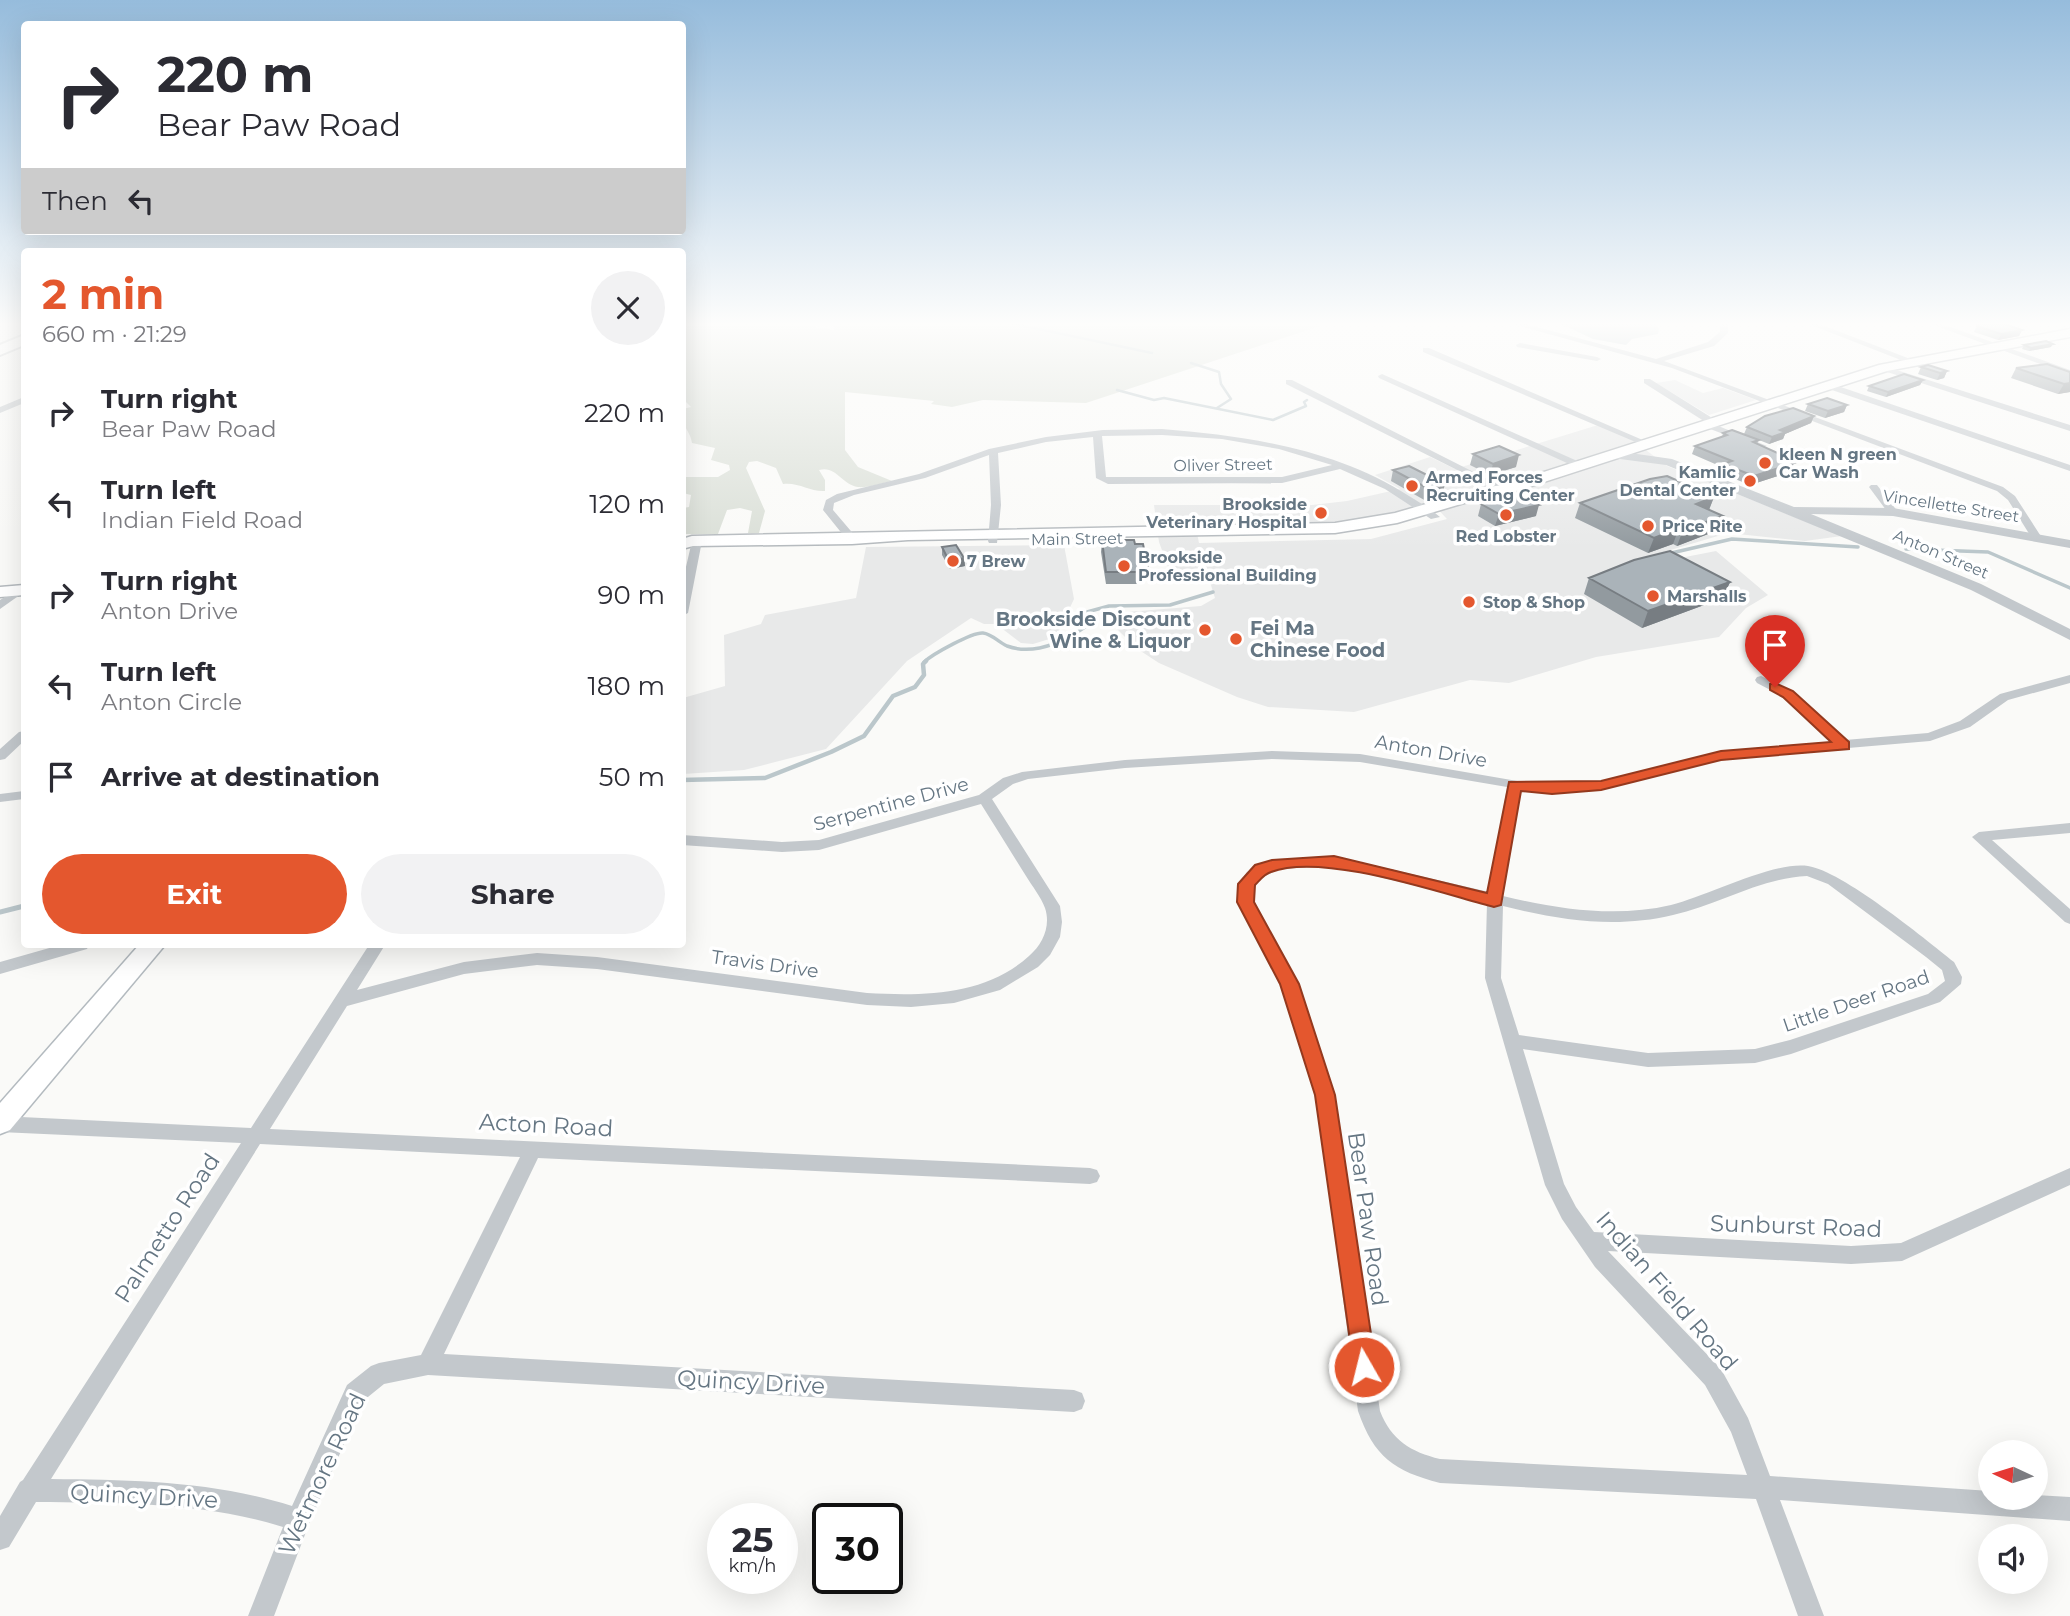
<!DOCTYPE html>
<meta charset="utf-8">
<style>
:root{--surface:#fff;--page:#f2f2f3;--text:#2b2b33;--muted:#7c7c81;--accent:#e4572e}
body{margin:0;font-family:Montserrat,sans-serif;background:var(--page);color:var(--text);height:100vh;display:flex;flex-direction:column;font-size:26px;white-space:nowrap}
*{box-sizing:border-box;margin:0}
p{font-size:23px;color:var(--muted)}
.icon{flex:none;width:38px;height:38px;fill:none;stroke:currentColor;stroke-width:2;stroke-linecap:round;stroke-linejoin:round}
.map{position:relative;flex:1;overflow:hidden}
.sheet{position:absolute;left:21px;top:248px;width:665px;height:700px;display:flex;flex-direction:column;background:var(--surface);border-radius:7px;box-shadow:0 7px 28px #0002}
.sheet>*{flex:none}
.hud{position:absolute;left:21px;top:21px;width:665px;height:214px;border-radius:7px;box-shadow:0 7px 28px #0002;background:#fff;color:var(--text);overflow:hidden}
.needle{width:46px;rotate:274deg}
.controls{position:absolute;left:1978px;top:1440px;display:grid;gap:14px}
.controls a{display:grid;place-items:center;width:70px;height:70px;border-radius:50%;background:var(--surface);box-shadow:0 7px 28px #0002;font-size:35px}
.speed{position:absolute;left:707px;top:1503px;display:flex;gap:14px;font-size:35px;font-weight:700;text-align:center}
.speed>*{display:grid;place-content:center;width:91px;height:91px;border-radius:50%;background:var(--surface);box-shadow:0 7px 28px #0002;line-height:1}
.speed small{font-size:18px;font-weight:400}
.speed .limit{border:4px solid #111;border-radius:10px;background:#fff;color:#111}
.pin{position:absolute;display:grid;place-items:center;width:60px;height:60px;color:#fff;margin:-72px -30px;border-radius:50% 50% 50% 0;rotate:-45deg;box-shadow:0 0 7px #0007}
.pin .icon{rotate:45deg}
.me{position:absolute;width:77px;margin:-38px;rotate:352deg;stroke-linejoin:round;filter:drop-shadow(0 0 5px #0008)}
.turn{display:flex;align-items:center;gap:24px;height:147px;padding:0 21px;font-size:32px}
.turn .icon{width:91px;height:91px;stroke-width:2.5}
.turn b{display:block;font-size:49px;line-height:60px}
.then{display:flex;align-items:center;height:66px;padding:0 21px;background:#0003;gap:14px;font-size:26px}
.round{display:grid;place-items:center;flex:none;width:74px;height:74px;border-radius:37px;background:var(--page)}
.summary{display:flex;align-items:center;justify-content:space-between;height:119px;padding:0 21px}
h1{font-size:42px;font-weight:700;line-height:52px;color:var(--accent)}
.action{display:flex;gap:14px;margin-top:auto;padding:14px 21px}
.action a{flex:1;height:80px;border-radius:42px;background:var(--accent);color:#fff;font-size:28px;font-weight:700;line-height:80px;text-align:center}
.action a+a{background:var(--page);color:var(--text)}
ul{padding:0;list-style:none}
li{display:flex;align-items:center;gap:21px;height:91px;padding:0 21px}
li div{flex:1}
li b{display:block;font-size:26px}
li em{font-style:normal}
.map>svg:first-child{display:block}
.built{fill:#e8e9e9;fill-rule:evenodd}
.green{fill:#dadfd7}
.water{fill:#bbc7cb}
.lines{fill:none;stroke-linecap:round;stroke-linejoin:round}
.stream-far3{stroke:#bbc7cb;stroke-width:2.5}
.stream-far2{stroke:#bbc7cb;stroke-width:3.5}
.stream-far1{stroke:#bbc7cb;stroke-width:4.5}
.stream{stroke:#bbc7cb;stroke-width:5}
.secondary-casing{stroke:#b3babf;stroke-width:3}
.primary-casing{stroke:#b5babe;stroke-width:3}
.motorway-casing{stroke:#b4b9bd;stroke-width:4}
.minor{fill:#c3c8cc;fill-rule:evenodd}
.tertiary{fill:#c3c8cc;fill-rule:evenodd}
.secondary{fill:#fff;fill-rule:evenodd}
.primary{fill:#fff;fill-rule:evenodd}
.motorway{fill:#fff;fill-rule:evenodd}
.wall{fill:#929a9f}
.shaded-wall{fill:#777d82}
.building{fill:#aab3b9;stroke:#777d82;stroke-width:2}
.route{fill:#e4572e;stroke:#94391e;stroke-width:2}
.poi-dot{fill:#e4572e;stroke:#fff;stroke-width:2.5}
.labels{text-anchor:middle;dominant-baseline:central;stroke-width:7;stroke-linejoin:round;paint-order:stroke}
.far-poi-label{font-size:16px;font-weight:bold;fill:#657683;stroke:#fff;text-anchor:start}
.far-street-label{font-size:16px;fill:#657683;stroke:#fff}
.poi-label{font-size:19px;font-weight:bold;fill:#657683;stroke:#fff;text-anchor:end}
.street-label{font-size:19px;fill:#657683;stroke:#fff}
.near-street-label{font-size:23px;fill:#657683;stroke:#fff}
</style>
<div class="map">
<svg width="2070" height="1616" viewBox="0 0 2070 1616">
<rect width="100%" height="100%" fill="#fafaf8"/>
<path class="built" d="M1675,380L1703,393L1723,388L1756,400L1709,415L1656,383Z
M1598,425L1630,438L1667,466L1842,536L1805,541L1728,533L1657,554L1675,559L1716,551L1768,595L1746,608L1719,637L1596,657L1509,683L1470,680L1354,712L1268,707L1237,697L1159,663L1136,648L1102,614L1201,606L1215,598L1210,582L1174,583L1159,542L1154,505H1312L1347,501L1400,489L1375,475L1430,457L1455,469ZM1433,504L1447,519L1371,539L1199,543L1196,528L1343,523L1419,510Z
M1064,545L1074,599L1056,637L1033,644L1021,643L996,624H984L971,618L907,661L826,749L744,770L683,774V698L725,686L724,635L761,624L765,615L856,598L866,547Z"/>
<path class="green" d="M683,323H792L834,330L835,323H1329L1086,403L983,400L952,407L931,404L934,401L845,392V450L858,467L892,481C882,483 868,488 858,487C841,484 836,465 819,470L825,480V491C810,492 799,482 783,484L776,468L757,461L749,462L746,468L765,511L759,533H748L752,511L740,508L727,510L718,534H683V508L689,507L691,495L683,493V477H718L730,470L729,465L711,460L715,448L692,443C690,429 682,430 683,409L691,407L683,399Z"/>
<path class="water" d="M1559,323H1655L1659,329L1658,334L1632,339L1626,345L1593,339Z"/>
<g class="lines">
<path class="stream-far3" d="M1010,323L1152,353
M1191,363L1219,372L1221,384L1231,399L1217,408
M1117,390L1154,400L1164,398L1273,420L1306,406L1304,402L1307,400"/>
<path class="stream-far2" d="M1906,549L1988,552L2070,588
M1667,554L1732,539L1858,547
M924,662C933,654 972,632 983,633C992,634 998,642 1007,646C1034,656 1063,642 1085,627L1087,612L1109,606L1170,605L1213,592"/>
<path class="stream-far1" d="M682,780L765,778L831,752L864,736L893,696L915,687L924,675L923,664L926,661"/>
<path class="stream" d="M0,912L24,906"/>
<defs>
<path id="secondary" d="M139,945H165L10,1130L0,1134V1103Z"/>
<path id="primary" d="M2070,329V337L1887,371L1510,493L1488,496L1397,523L1335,533L908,540L852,544L693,546L682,549V539L692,536L1335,523L1395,513L1481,488L1503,485L1879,365Z
M24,585V595L0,597V587Z"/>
<path id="motorway" d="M24,335V345L0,355V345Z"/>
</defs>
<use href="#secondary" class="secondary-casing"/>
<use href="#primary" class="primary-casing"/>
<use href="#motorway" class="motorway-casing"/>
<path class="minor" d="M1509,323H1522L1656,359L1708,342L1720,332V323H1728V333L1714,346L1664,361L2003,487L2015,496L2042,538L2037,541L2033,540L2008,500L1997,491L1672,368Z
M1806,323H1817L1918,362L1911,364Z
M1928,323H1939L2070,370V375Z
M1520,343L1597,357L1601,359L1597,361L1517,347L1516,345Z
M1423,348H1429L1652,444L1645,446L1423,352Z
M1884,366L2070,425V431L1881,370L1880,368Z
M1382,374L1584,464L1586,466L1578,468L1379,378L1378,376Z
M1644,379H1650L1717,421L1716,425L1767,446L1760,448L1705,427L1704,425L1707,423L1644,383Z
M1286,380H1292L1509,490L1501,492L1286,384Z
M1826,384H1832L2070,465V471L1826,388Z
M24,397V403L0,413V407Z
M1162,429C1248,436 1336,449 1409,496C1419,502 1431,509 1440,517L1431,519L1385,489L1340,469L1282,483L1108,484L1096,478L1093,437L1046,442L998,453L1001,505L997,543H989L988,541L991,505L989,455L925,478L854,495L834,503L833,510L856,537V541H848L823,510L826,500L837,494L919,474L989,449L1046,437L1103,430ZM1162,435L1222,439L1279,449L1332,465L1282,477H1106L1102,436Z
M1871,485H1877L1898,512L1897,514H1889L1869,487Z
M697,538L702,541L688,613L682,616V584L692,541Z
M20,587L24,589V592L0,609V600Z
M2070,675V683L2008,700L1970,727L1930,741L1721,759L1601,790L1535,792L1520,790L1503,896C1558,909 1615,918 1671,905C1708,896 1773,861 1808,866C1842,871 1924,938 1954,962L1962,977L1961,984L1940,1002L1791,1054L1755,1063L1648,1067L1523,1049L1564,1184L1576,1207L1594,1232L1851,1246L1901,1243L2070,1168V1185L1902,1261L1851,1264L1608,1251L1721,1369L1748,1418L1770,1476L1990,1491V1498H2035V1495L2070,1497V1521L1780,1500L1824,1616H1798L1756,1499L1440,1483C1394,1471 1374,1457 1358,1411L1316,1095L1281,984L1238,902V884L1247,872L1273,860L1334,856L1489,892L1507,787L1360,762L1272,759L1125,768L1028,779L1013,784L992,799L1060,906L1062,922L1060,937L1050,955L1038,967L1000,990L954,1003L911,1007L867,1005L597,969L537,965L464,974L347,1006L270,1129L1090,1168L1097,1170L1100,1176L1097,1182L1090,1184L538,1158L444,1354L1074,1390L1082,1393L1085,1401L1082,1409L1074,1412L428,1375L384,1384L363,1401L309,1524L274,1616H248L283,1527C203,1502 119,1503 36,1502L9,1547L0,1550V1516L20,1482L23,1480L241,1143L0,1132V1116L251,1128L369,945H385L357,990L464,962L537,953L597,957L867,993C923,996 985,996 1029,956C1043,944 1051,926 1045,908C1041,897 1032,886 1026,876C1011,852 996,828 981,804L819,850L782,852L682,845V835L782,842L819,840L979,795L1003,778L1022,772L1125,760L1272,751L1360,754L1535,784L1601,782L1721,751L1831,742L1784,697L1757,683L1755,680L1757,677L1761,676L1792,691L1845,740L1928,733L1960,721L2000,694ZM1334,866L1487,903L1485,978L1545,1185L1562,1219L1595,1267L1705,1385L1731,1432L1747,1475L1440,1459C1411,1452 1391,1440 1380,1411L1334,1095L1297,984L1254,902V885L1257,880L1280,869ZM1807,876L1828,884L1926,957L1942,970L1945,981L1928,994L1790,1040L1755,1049L1648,1053L1519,1035L1501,978L1503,906C1559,920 1615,929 1673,915C1718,905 1760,878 1807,876ZM260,1144L520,1157L421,1355L379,1363L371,1366L347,1385L292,1506C213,1481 133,1480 51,1479Z
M24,731V741L5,759L0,760V749L19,732Z
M24,791V799L0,802V794Z
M2070,823V833L1992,840L2070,909V924L2065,922L1972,837L1979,832Z
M60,945H89L87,949L0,974V962Z"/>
<path class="tertiary" d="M1616,451L1672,459L1794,507L1893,508L2070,540V548L1893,516L1811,514L1981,584L2070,629V640L1971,590L1703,480L1666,465L1612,458V452Z"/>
<use href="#secondary" class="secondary"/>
<use href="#primary" class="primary"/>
<use href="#motorway" class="motorway"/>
</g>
<path class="wall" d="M1978,323L2022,330L2019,336L1998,340L1974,332Z
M2024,345L2051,347L2029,351L2022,349Z
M2047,364L2070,392L2058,394L2011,378L2016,368Z
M1921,367L1947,371L1944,378L1937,380L1918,374Z
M1923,380L1920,385L1886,397L1867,391L1869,386Z
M1808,404L1847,405L1844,412L1825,418L1805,411Z
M1814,416L1811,423L1785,434L1783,439L1769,444L1744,434L1747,427Z
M1723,433L1759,440L1757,444L1793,460L1790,472L1750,485L1720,473L1722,467L1692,454L1695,446L1722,437Z
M1473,454L1516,467L1490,475L1470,465Z
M1393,470L1442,496L1426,501L1391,481Z
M1714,497L1709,510L1723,516L1716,531L1677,546L1673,544L1648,553L1575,518L1580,503Z
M1481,504L1536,516L1495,526L1478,516Z
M1102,540L1148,568L1147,580H1139V584H1106L1101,552Z
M942,547L964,558L965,566L950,569L942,555Z
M1589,578L1730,582L1723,598L1642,628L1584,594Z"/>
<path class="shaded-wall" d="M2022,330L2019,336L1998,340L2001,334Z
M2053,344L2051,347L2029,351L2031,348Z
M1947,371L1944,378L1937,380L1940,373Z
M1923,380L1920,385L1886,397L1888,392Z
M2070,383V392L2058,394L2064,384Z
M1847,405L1844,412L1825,418L1828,411Z
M1814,416L1811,423L1785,434L1783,439L1769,444L1772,437L1780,430Z
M1519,455L1516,467L1490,475L1493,464Z
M1793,460L1792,464L1794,463L1790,472L1750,485L1754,476Z
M1445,484L1442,496L1426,501L1429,489Z
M1714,497L1708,512L1696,504Z
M1539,505L1536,516L1495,526L1499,514Z
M1723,516L1716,531L1677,546L1683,530Z
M1679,528L1673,544L1648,553L1654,538Z
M964,558L965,566L950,569L949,561Z
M1730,582L1723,598L1642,628L1648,611Z"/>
<path class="building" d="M1978,323L2005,324L2022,330L2001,334L1977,326Z
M2046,341L2053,344L2031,348L2024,345Z
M2047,364L2070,372V383L2064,384L2016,368Z
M1928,365L1947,371L1940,373L1921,367Z
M1904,374L1923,380L1888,392L1869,386Z
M1827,398L1847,405L1828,411L1808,404Z
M1793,408L1814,416L1780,430L1786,432L1772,437L1747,427L1765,416Z
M1732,430L1759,440L1753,442L1793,460L1789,461L1794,463L1754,476L1723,464L1732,461L1695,446L1727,435L1723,433Z
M1499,446L1519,455L1493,464L1473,454Z
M1409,466L1445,484L1429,489L1393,470Z
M1667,476L1714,497L1696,504L1723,516L1683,530L1679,528L1654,538L1580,503L1650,479Z
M1512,492L1539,505L1499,514L1481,504Z
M1102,540H1134L1135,544H1143L1148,568H1139L1140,572H1106Z
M956,545L964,558L949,561L942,547Z
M1670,551L1730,582L1648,611L1589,578L1634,560Z"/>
<linearGradient id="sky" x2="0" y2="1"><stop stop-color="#96bcdc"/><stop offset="0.59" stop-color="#fdfdfc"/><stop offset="1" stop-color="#fdfdfc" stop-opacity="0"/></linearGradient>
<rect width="2070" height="549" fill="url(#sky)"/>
<path class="route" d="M1775,683L1793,691L1849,742V749L1721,760L1601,790L1552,794L1521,791L1501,905L1494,907C1440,893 1323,852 1271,872C1264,874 1260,880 1255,885L1254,902L1299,984L1335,1095L1376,1367L1372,1376L1364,1380L1355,1376L1315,1095L1280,984L1237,902L1238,884L1255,865L1272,860L1334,856L1487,893L1509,782L1601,781L1721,751L1831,742L1783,697L1770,690V684Z"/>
<g class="poi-dot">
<circle cx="1765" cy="463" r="7"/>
<circle cx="1750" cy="481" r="7"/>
<circle cx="1412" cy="486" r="7"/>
<circle cx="1321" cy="513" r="7"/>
<circle cx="1506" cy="515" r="7"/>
<circle cx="1648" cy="526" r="7"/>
<circle cx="953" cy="561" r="7"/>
<circle cx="1124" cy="566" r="7"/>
<circle cx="1653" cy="596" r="7"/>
<circle cx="1469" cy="602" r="7"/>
<circle cx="1205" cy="630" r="7"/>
<circle cx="1236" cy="639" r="7"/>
</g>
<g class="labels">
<g class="far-poi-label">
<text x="1779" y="454">kleen N green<tspan x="1779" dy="18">Car Wash</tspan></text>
<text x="1736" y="472" text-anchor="end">Kamlic<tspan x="1736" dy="18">Dental Center</tspan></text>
<text x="1426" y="477">Armed Forces<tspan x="1426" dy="18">Recruiting Center</tspan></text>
<text x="1307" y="504" text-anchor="end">Brookside<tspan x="1307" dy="18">Veterinary Hospital</tspan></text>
<text x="1662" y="526">Price Rite</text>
<text x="1506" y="536" text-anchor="middle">Red Lobster</text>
<text x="1138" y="557">Brookside<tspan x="1138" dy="18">Professional Building</tspan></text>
<text x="967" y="561">7 Brew</text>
<text x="1667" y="596">Marshalls</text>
<text x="1483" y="602">Stop &amp; Shop</text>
</g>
<g class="far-street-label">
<text transform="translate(1223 465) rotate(-1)">Oliver Street</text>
<text transform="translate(1951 506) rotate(9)">Vincellette Street</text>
<text transform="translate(1077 539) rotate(-1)">Main Street</text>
<text transform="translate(1941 554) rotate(23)">Anton Street</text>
</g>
<g class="poi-label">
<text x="1191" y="619">Brookside Discount<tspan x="1191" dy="22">Wine &amp; Liquor</tspan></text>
<text x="1250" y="628" text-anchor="start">Fei Ma<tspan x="1250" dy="22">Chinese Food</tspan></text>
</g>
<g class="street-label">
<text transform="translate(1431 751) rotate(10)">Anton Drive</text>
<text transform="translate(891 804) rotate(-15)">Serpentine Drive</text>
<text transform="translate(765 964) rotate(8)">Travis Drive</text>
<text transform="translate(1856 1001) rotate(-19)">Little Deer Road</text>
</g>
<g class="near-street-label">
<text transform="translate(546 1125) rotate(3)">Acton Road</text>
<text transform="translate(1368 1219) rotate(82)">Bear Paw Road</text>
<text transform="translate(1796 1226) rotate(2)">Sunburst Road</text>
<text transform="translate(167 1228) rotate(-57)">Palmetto Road</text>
<text transform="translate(1667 1291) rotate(49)">Indian Field Road</text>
<text transform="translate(751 1382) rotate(3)">Quincy Drive</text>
<text transform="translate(322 1474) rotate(-65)">Wetmore Road</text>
<text transform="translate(144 1496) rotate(3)">Quincy Drive</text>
</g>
</g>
</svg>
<div class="controls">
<a><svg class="needle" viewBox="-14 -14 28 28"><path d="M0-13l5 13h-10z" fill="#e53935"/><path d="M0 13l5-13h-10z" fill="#7c7c81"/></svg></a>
<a><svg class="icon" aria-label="sound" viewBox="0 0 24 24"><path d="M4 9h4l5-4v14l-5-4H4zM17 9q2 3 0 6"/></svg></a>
</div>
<div class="speed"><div>25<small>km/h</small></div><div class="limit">30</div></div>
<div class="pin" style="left:1775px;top:687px;background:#d93025"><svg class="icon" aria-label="arrive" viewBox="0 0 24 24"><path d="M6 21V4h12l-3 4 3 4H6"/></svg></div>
<svg class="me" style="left:1364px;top:1367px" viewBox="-20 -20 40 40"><circle r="17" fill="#e4572e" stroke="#fff" stroke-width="3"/><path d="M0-11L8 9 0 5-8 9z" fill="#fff"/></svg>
<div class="hud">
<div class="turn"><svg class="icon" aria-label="right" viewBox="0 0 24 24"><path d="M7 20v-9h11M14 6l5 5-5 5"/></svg><div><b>220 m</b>Bear Paw Road</div></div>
<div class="then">Then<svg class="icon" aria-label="left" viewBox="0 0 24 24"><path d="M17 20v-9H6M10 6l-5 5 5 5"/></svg></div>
</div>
<section class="sheet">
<div class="summary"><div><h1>2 min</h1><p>660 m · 21:29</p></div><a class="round"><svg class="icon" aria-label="close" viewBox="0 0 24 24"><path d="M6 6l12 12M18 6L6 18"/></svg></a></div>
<ul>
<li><svg class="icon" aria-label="right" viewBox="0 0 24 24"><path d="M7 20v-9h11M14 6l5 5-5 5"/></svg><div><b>Turn right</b><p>Bear Paw Road</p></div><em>220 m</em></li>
<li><svg class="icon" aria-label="left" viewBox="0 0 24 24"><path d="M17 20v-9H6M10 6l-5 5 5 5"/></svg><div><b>Turn left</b><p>Indian Field Road</p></div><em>120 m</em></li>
<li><svg class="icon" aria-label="right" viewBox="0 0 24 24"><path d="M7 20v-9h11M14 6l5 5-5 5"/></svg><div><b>Turn right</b><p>Anton Drive</p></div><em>90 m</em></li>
<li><svg class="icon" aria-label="left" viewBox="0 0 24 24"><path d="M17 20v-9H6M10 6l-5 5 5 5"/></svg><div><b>Turn left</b><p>Anton Circle</p></div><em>180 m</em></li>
<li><svg class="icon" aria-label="arrive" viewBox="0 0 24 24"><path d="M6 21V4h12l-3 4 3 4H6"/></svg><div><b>Arrive at destination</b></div><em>50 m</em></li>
</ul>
<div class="action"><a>Exit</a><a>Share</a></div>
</section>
</div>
